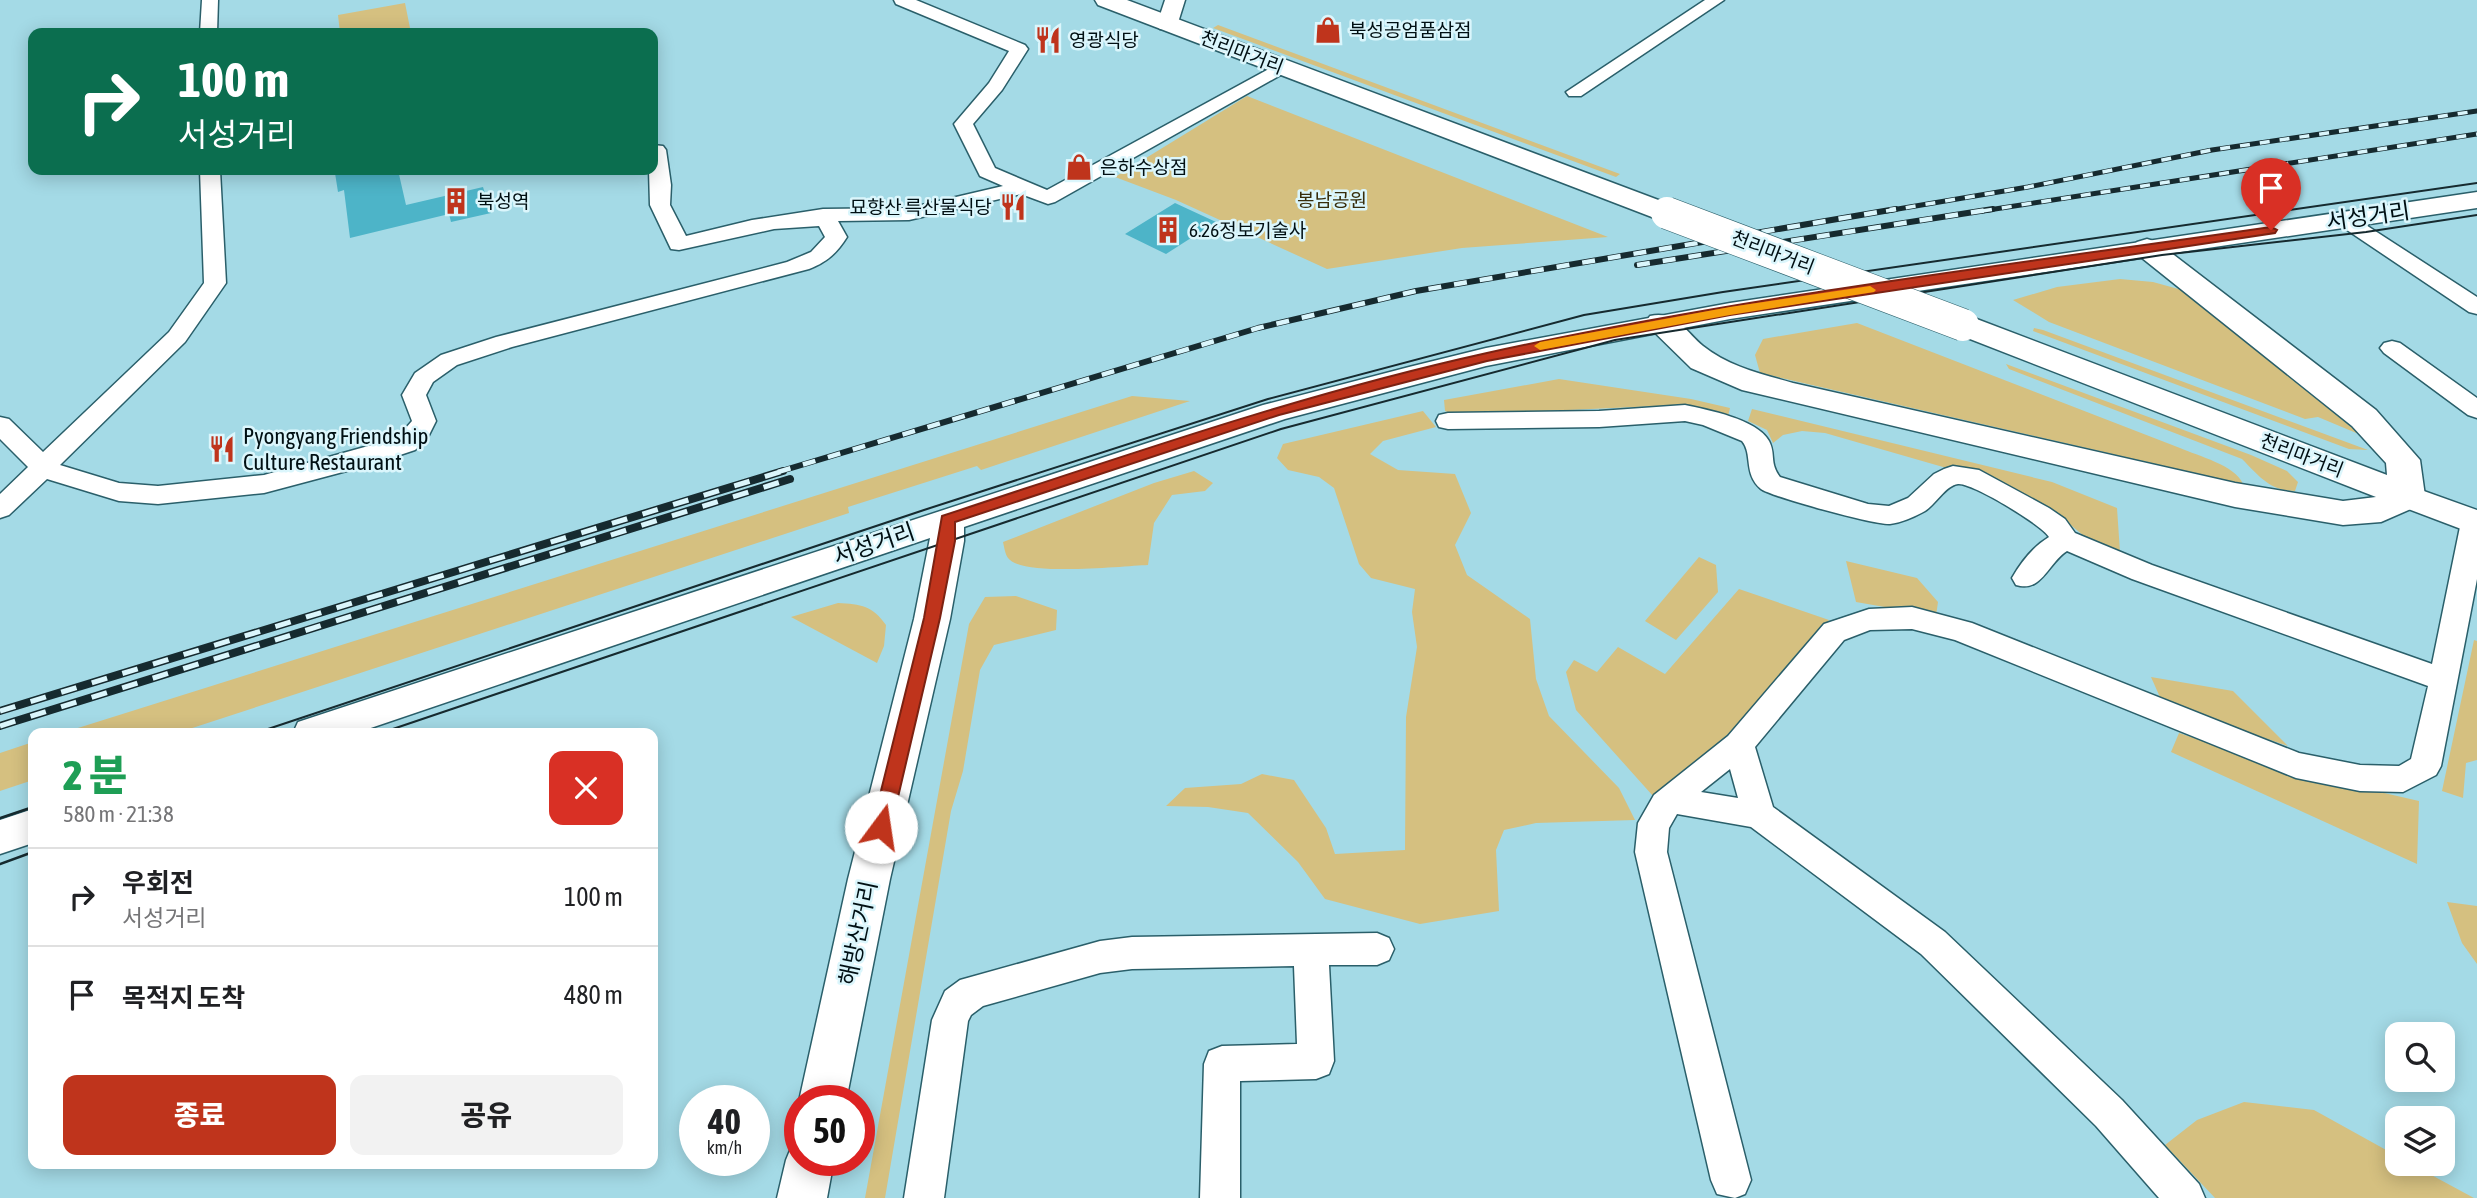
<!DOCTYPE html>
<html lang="ko">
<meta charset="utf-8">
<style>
:root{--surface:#fff;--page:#f2f2f2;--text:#202124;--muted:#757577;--line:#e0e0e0;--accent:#bf341c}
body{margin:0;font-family:"Asap Condensed","Noto Sans KR",sans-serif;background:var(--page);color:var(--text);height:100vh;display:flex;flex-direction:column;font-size:26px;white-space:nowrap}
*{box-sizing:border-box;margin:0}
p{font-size:23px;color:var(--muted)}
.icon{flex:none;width:38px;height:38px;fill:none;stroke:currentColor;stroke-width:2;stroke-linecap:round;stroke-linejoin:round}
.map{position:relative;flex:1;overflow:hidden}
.side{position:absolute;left:28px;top:728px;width:630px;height:441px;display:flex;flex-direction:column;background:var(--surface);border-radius:14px;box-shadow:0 4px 18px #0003}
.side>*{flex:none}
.guide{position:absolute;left:28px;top:28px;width:630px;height:147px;border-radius:14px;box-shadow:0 4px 18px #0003;background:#0b6e4f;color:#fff;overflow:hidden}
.tools{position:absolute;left:2385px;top:1022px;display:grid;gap:14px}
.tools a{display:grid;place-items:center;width:70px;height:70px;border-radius:14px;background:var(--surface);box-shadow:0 4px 18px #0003;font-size:35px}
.speed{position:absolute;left:679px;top:1085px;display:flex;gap:14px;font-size:35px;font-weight:700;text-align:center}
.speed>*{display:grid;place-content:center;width:91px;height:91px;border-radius:50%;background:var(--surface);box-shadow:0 4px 18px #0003;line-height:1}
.speed small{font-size:18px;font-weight:400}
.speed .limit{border:10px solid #d22;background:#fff;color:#111}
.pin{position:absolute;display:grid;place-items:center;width:60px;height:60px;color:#fff;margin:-72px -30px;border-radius:50% 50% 50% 0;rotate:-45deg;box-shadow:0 0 7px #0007}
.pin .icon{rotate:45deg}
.me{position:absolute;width:77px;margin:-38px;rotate:14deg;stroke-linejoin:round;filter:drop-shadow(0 0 5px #0008)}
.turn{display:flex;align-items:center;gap:24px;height:147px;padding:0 35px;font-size:32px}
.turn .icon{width:91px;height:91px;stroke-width:2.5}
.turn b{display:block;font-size:49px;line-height:60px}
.round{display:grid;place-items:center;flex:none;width:74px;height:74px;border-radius:14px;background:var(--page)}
.head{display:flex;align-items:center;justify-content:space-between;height:119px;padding:0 35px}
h1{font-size:42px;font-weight:800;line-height:52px;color:#1e9e55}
.cta{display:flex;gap:14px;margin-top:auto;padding:14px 35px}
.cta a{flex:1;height:80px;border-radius:14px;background:var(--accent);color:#fff;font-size:28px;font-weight:800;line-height:80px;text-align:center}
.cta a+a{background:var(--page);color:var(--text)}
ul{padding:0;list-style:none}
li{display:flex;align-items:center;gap:21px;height:98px;padding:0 35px;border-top:2px solid var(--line)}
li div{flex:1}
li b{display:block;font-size:26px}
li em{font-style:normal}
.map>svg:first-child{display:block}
.green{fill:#d5c080}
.building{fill:#4db4c8}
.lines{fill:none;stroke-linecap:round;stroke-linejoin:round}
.minor-casing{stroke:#2a5f6a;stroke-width:3}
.major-casing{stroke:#2a5f6a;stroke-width:3}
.highway-casing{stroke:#2a5f6a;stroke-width:3}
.minor{fill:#fff;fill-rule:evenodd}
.major{fill:#fff;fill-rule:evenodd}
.highway{fill:#fff;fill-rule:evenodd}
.tram-far1{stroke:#162a2f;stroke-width:2}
.tram{stroke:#162a2f;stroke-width:2.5}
.rail-far2-casing{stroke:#162a2f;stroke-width:5}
.rail-far1-casing{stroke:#162a2f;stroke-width:6}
.rail-casing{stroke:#162a2f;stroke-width:8}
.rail-far2{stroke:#dbf6fc;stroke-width:3.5;stroke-dasharray:10;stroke-linecap:butt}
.rail-far1{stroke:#dbf6fc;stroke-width:4.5;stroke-dasharray:13;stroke-linecap:butt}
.rail{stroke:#dbf6fc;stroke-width:5;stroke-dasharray:16;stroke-linecap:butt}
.highway-bridge-casing{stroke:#2a5f6a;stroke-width:33;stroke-linecap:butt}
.highway-bridge{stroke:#fff;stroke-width:32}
.route{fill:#bf341c;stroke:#7c2212;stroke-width:2}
.slow{fill:#f59e0b}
.labels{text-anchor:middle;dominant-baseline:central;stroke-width:5;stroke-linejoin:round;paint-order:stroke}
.far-poi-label{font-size:19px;fill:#000f13;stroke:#dbf6fc;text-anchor:start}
.far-street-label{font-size:19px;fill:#000f13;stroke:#dbf6fc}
.far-park-label{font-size:19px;fill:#372c0a;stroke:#dbf6fc}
.street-label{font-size:23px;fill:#000f13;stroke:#dbf6fc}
.poi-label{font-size:23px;fill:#000f13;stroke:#dbf6fc;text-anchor:start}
</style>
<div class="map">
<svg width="2477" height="1198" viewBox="0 0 2477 1198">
<rect width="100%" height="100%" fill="#a4dae6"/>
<path class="green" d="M405,3L411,33H340L338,15Z
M1218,25L1620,174L1616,177L1213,28Z
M1247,96L1608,237L1462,248L1327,269L1176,200L1115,177Z
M2120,279L2153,282L2182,290L2361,435L2318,417L2305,419L2049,322L2013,300L2057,287Z
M1857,323L2180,448C2198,456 2235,465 2243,484L1760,373L1755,355L1763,339Z
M2034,328L2043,330L2368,450L2349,449L2033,331Z
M2006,364L2251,455L2287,471L2298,482L2295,491C2270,491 2259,476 2242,459L2009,369Z
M1559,379L1691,399L1730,408L1728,416L1657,406L1455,415L1445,411L1444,400Z
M1132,396L1190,401L981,470L977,466L848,507L849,513L177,733H62Z
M1752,409L2052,482L2117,508L2120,552L2090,541L2049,507L1990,476L1943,467L1825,433L1802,431L1783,435L1773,443L1767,430L1748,421Z
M1423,411L1436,427L1383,441L1370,454L1398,470L1455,474L1471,513L1455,545L1467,575L1530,619L1536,679L1549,716L1619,788L1635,820L1536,823L1504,830L1496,850L1499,911L1420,924L1325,899L1298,862L1248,813L1208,807L1166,806L1185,788L1241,784L1262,774L1294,780L1326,828L1335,854L1405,850L1406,717L1417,647L1412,612L1415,589L1371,578L1359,564L1334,488L1319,477L1288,470L1277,458L1283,444Z
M1194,471L1213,483L1205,491L1172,495L1154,523L1148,565C1123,566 1022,577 1008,558C1005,554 1004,546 1003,542L1154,483Z
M1699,557L1716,565L1718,592L1676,640L1645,621Z
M1846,561L1917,578L1938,602L1936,616L1856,602Z
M1739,589L1829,620L1737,727L1653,796L1576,710L1566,672L1574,660L1597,672L1618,647L1665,674Z
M1016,596L1057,610L1056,630L994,645L980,670L963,771L951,811L885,1198H865L969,624L985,597Z
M838,603C861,604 873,606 886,625L884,646L877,663L791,617Z
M2474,640L2477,641V760L2466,763L2463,798L2442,791Z
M2151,677L2233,691L2288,746L2163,704Z
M2179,733L2306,775L2419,801L2417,864L2171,752Z
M33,742V780L0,791V753Z
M2447,902L2477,906V964L2462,943Z
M2244,1102L2314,1110L2397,1156L2398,1164H2411L2474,1198H2215L2165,1145L2197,1120Z"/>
<path class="building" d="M348,170H398L406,205L483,187L491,213L451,222L449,214L350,238L344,190L338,192L335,173Z
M1175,203L1216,222L1166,254L1125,234Z"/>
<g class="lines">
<defs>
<path id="minor" d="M202,0H218L217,33H200Z
M894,0H916L1025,45L1028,49L1002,90L973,124L995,168L1047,190L1278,64H1290L1293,68L1055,202L1048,204L1021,194L909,220L838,221L847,237C837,253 827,262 809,269L512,347L457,365L433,382L426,395L436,421L427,439L415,450L373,464L264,493L158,504L119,501L47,479L9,515L0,518V494L28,467L0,439V417L9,419L43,452L169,332L204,283L200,170H220L226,283L185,342L60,465L119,483L158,486L264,475L397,438L412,421L402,395L415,373L441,355L496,337L787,262L811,252L825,237L819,226L774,229L679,250L671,249L650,205L649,170H653V145L663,146L666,150L671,185L670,205L686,236L752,220L823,209L909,208L1003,186L980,176L954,124L989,83L1009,51L896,4Z
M1705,0H1724L1581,96H1569L1566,92Z
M2345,214L2352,216L2477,297V314L2469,312L2338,224L2335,220L2338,216Z
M2392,341L2400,343L2477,398V418L2468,415L2384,353L2380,348L2384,343Z
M1685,405C1708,410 1757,419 1769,441C1776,454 1769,463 1780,477L1868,504L1889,506L1908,498L1934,474L1944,469L1953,466L1979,470L2049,508L2065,519L2075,533L2152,565L2432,664L2461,522L2465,515L2477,514V579L2441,766L2436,775L2403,792L2360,791L2296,778L1955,640L1912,629L1870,630L1844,640L1755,747L1773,807L1945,932L2122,1100L2199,1184L2205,1198H2159L2096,1126L1921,954L1751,827L1677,814L1669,828L1667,852L1751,1180L1745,1194L1735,1198L1717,1194L1711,1180L1635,852L1638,823L1654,795L1728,736L1824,624L1869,609L1912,607L1972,623L2299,753L2360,765L2399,766L2411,759L2428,686L2132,579L2067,551C2048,563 2042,593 2016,585L2012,578C2021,562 2034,546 2049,537C2042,525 1971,482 1958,484C1945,486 1936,504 1925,511C1916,516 1901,523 1890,524C1875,525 1772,497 1761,489C1743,474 1753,454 1742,441L1703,425L1685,421L1599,427L1448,429L1439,427L1436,421L1439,415L1448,413L1599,411ZM1730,769L1738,798L1701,792Z
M1377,933L1389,938L1394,949L1389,960L1377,965H1329L1334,1061L1329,1074L1316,1079L1240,1081V1198H1200L1204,1064L1209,1051L1222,1046L1297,1044L1294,966L1132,969L1100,973L983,1006L971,1015L968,1021L944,1198H904L932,1020L945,991L960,980L1100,941L1132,937Z"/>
<path id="major" d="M1165,0H1185L1176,29H1160L1157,24Z
M2477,192V208L1730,319L1486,366L1285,419L964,527V541L950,619L890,879L846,1101H800V1104L799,1101L848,879L914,619L930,538L356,733H293L298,722L1263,405L1409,367L1486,348L1730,303Z
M2407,485L2477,510V535L2395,504L2391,496L2395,488Z
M33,809V843L0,854V820Z
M800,1140V1160H834L827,1198H777L786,1160L793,1143Z"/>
<path id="highway" d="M1095,0H1127L1677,207L1681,213L1677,219L1667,222L1657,219L1098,5Z
M2147,239L2157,242L2376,410L2420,460L2425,496L2420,505L2381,522L2343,525L2235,507L1742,390L1691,368L1645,323L1650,316C1676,310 1685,331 1703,346C1729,367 1762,374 1793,383L2235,483L2343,501L2376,497L1952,332L1947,325L1952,318L1963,316L1974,318L2387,475L2386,463L2352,426L2137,254L2132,248L2137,242Z"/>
</defs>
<use href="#minor" class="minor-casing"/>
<use href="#major" class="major-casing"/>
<use href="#highway" class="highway-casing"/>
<use href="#minor" class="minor"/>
<use href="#major" class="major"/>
<use href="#highway" class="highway"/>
<path class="tram-far1" d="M256,733L924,510L1268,399L1584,315L1723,292L2477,183
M381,733L1281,429L1615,340L2162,255L2366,232L2477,215"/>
<path class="tram" d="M0,818L33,807
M0,864L33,852"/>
<defs>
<path id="rail-far2" d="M1886,211L2028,187L2212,150L2477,111
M1982,211L2477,134"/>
<path id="rail-far1" d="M1637,265L1993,209
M778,472L1258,328L1416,291L1896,209"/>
<path id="rail" d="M0,711L783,471
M0,726L790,479"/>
</defs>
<use href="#rail-far2" class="rail-far2-casing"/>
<use href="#rail-far1" class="rail-far1-casing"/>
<use href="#rail" class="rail-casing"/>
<use href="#rail-far2" class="rail-far2"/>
<use href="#rail-far1" class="rail-far1"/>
<use href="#rail" class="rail"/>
<defs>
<path id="highway-bridge" d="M1667,213L1963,325"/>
</defs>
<use href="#highway-bridge" class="highway-bridge-casing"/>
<use href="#highway-bridge" class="highway-bridge"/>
</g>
<path class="route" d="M2271,227L2277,230L2275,233L1730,315L1487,361L1279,415L955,522V541L940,618L891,827L888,833L881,835L875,833L872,827L924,618L942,516C1122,457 1301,394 1487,353C1745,296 2010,265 2271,227Z"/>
<path class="slow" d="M1870,286L1876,290L1874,292L1730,315L1540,350L1534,346L1540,342L1730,307Z"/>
<defs>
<symbol id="shop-bare" viewBox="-9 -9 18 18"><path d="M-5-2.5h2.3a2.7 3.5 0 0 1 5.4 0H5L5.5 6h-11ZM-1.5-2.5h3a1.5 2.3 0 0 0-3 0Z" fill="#bf341c" stroke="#dbf6fc" stroke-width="2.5" paint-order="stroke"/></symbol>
<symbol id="restaurant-bare" viewBox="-9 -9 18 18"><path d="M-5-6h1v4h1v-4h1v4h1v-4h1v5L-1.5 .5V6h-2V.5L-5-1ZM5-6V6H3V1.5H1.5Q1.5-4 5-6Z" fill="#bf341c" stroke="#dbf6fc" stroke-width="2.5" paint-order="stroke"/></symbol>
<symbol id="building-bare" viewBox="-9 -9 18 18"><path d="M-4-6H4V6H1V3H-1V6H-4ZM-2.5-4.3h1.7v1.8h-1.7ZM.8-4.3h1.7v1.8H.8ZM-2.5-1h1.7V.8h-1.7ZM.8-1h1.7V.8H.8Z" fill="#bf341c" stroke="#dbf6fc" stroke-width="2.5" paint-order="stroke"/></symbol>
</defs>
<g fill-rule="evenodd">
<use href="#shop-bare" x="1309" y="11" width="38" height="38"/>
<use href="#restaurant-bare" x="1029" y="21" width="38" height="38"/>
<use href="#shop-bare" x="1060" y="148" width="38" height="38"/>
<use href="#building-bare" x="437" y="182" width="38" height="38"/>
<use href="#restaurant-bare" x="994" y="188" width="38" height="38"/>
<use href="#building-bare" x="1149" y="211" width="38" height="38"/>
<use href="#restaurant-bare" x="203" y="430" width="38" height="38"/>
</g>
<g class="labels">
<g class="far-poi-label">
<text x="1349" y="30">북성공엄품삼점</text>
<text x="1069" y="40">영광식당</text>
<text x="1100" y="167">은하수상점</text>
<text x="477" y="201">북성역</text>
<text x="992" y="207" text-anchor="end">묘향산 륵산물식당</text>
<text x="1189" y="230">6.26정보기술사</text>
</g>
<g class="far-street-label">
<text transform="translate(1242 52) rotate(21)">천리마거리</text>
<text transform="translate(1773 252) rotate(21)">천리마거리</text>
<text transform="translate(2302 455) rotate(21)">천리마거리</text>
</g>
<g class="far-park-label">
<text x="1332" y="200">봉남공원</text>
</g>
<g class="street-label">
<text transform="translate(2368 216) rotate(-8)">서성거리</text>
<text transform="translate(874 544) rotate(-19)">서성거리</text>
<text transform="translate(858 933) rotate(-78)">해방산거리</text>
</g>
<g class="poi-label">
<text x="243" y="436">Pyongyang Friendship<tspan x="243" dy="26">Culture Restaurant</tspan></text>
</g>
</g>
</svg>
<div class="tools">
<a><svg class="icon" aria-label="search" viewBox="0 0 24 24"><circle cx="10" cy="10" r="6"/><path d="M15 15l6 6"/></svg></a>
<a><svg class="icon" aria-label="layers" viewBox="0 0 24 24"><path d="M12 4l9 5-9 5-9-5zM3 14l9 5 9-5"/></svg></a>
</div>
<div class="speed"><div>40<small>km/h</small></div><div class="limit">50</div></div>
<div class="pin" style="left:2271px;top:230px;background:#d93025"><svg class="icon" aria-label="arrive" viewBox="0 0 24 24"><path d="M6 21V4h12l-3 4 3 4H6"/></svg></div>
<svg class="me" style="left:881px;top:827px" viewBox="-20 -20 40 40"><circle r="19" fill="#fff"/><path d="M0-13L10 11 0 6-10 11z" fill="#bf341c"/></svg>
<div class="guide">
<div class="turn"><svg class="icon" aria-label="right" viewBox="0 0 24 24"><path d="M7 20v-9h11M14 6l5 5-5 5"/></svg><div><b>100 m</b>서성거리</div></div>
</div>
<section class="side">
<div class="head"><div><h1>2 분</h1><p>580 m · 21:38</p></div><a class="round" style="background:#d93025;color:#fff"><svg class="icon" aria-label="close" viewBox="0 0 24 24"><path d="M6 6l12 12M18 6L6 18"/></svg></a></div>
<ul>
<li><svg class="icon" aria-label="right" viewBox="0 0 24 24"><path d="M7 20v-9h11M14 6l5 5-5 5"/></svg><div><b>우회전</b><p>서성거리</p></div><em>100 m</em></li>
<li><svg class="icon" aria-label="arrive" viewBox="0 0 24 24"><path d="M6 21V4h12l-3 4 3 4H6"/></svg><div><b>목적지 도착</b></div><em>480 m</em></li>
</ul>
<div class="cta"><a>종료</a><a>공유</a></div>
</section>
</div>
